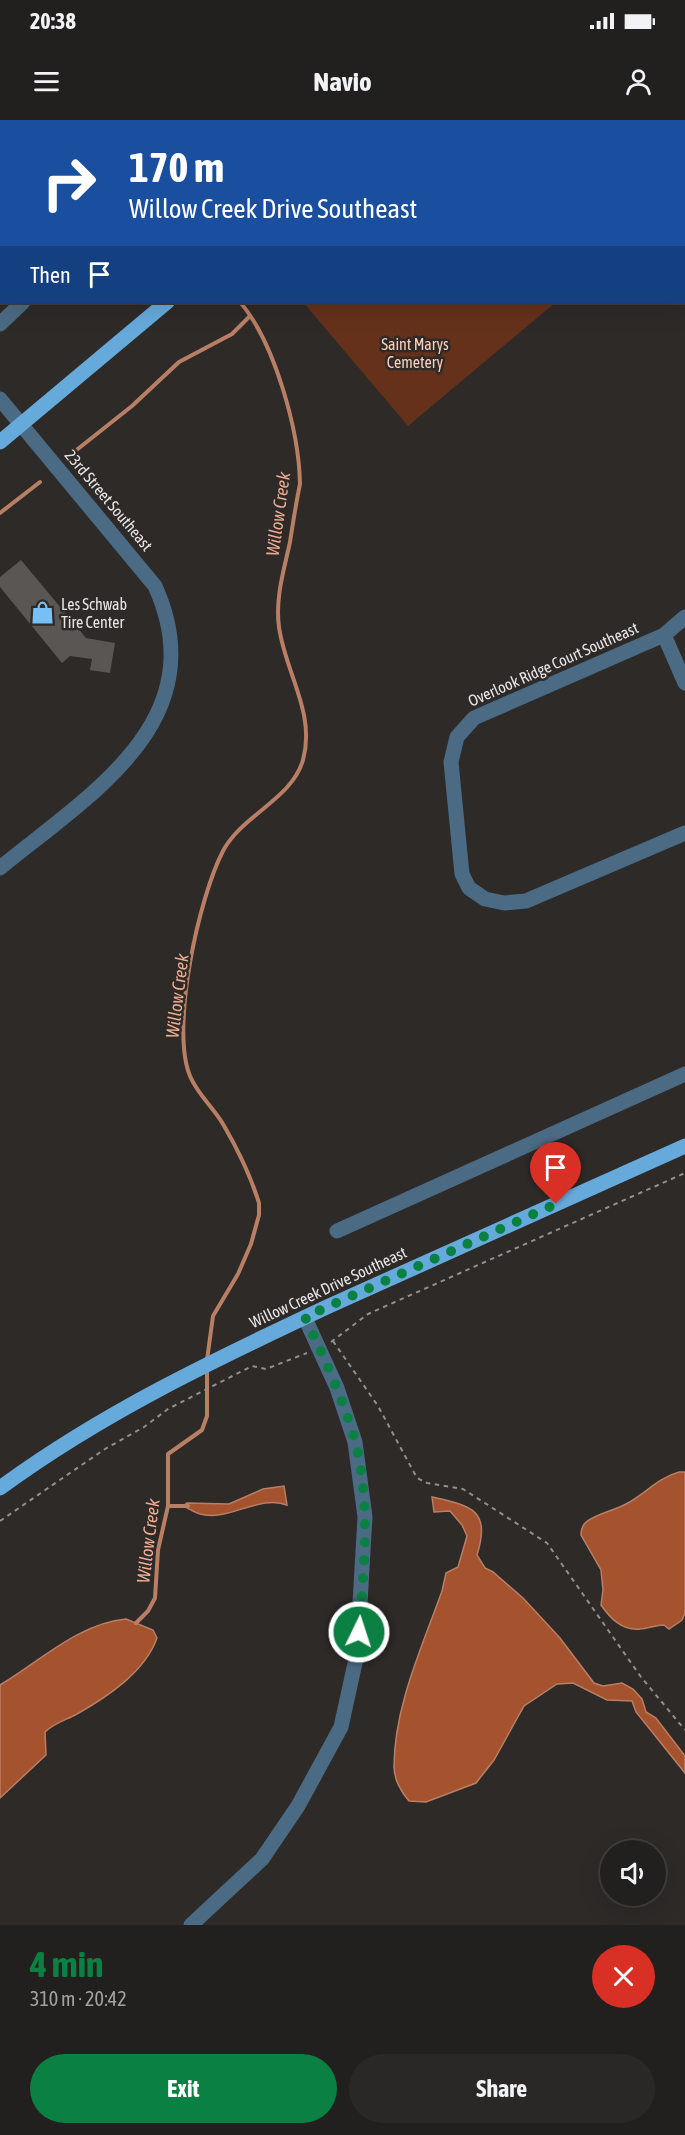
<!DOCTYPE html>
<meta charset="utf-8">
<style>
:root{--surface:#22201e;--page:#2a2827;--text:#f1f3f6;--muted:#a2a3a4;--line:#3f3e3c;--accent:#0b8043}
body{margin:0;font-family:"Asap Condensed",sans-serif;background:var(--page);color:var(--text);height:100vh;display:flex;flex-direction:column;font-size:22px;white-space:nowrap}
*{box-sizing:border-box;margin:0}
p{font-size:20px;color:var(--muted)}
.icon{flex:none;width:33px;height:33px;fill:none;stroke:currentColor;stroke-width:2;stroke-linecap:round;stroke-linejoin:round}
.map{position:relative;height:1805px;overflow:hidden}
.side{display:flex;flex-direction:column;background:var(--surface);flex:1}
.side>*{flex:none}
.top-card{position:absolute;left:0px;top:0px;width:686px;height:183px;box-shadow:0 6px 24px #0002,0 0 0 2px var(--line);background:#1a4fa0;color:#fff;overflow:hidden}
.controls{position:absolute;left:600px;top:1720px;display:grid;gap:12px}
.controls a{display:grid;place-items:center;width:66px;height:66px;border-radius:50%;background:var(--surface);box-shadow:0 6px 24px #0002,0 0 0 2px var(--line);font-size:30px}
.pin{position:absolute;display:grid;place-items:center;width:51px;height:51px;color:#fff;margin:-62px -26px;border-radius:50% 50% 50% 0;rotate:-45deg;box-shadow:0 0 6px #0007}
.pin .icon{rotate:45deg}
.me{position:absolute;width:66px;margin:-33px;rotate:4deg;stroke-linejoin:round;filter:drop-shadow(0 0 4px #0008)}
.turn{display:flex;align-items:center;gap:21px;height:126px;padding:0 30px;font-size:27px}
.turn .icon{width:78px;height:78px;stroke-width:2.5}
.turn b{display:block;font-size:42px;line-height:51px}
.then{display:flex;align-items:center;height:57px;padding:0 30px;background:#0003;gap:12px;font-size:22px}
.round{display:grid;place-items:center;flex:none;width:63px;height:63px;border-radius:32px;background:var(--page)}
.summary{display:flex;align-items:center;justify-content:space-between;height:102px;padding:0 30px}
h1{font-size:36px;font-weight:700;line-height:45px;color:var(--accent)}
.primary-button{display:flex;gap:12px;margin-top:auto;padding:12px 30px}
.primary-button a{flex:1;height:69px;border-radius:36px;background:var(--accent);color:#fff;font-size:24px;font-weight:700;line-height:69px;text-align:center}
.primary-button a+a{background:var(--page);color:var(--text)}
.status{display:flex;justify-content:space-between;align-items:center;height:42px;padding:0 30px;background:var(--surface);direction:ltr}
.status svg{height:16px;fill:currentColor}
header{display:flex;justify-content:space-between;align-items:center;height:78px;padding:0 30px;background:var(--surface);font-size:27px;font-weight:700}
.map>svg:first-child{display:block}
.green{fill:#65311a}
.water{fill:#a5532e;stroke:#b97f65;stroke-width:1.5}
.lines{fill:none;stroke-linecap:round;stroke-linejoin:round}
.stream{stroke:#b97f65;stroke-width:4}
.building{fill:#5a5654}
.path{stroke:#92908e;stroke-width:2;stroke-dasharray:4.5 4.5;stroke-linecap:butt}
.minor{stroke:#4b6a83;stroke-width:15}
.major{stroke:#66a9db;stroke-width:15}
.route{stroke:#0b8043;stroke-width:10;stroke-dasharray:0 18}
.labels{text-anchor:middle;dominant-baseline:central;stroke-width:5;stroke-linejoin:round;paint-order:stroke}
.park-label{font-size:16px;fill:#fecfbc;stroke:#2d2a28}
.street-label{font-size:16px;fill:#e8e6e5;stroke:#2d2a28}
.poi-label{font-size:16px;fill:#e8e6e5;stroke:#2d2a28;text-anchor:start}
.water-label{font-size:18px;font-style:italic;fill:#f1ad91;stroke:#2d2a28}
</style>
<div class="status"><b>20:38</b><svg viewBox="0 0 49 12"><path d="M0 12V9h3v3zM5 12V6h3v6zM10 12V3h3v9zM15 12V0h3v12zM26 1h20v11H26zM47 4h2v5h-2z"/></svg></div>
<header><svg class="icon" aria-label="menu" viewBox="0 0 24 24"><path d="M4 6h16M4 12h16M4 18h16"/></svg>Navio<svg class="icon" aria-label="person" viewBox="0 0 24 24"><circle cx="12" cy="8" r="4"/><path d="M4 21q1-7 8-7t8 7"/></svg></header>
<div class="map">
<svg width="685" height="1805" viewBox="0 0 685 1805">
<rect width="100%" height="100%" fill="#2d2a28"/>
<path class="green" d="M428,0H685V73L684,2L426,1Z
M303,182H556L408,306Z"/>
<path class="water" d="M679,1352H685V1493L682,1500L669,1509L664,1505C655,1505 648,1509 640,1509C622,1511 610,1498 601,1485L603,1470L601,1450L581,1415C581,1410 582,1406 586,1402C598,1393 613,1391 626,1384C645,1374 658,1358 679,1352Z
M284,1366L287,1385C260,1374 228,1402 200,1394C194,1392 188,1388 183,1386L187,1383L229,1384L263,1369Z
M432,1377C471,1386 491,1389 477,1435L485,1448L493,1452L523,1478L560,1518L594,1563L603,1566L622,1563L633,1569L642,1579L646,1592L656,1598L685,1636V1653L636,1592L632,1581L607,1580L573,1563L557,1564L524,1586L494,1640L476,1663L426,1682L409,1681C401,1672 394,1659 394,1647C394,1587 422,1527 442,1471L446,1453L458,1447L467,1416L462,1405L450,1391L434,1392Z
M126,1499L153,1510L157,1518C145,1552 107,1577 77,1594C66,1600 54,1603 45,1612L46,1635L0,1678V1565C40,1541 80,1503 126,1499Z"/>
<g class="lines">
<path class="stream" d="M124,0L125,2
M74,332L132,286L179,242L232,214L250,196
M0,393L40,362
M207,1240L213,1196L238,1154L251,1124L259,1095V1083C251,1057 237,1028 223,1004C213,987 198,975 190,956C170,908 199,777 223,731C242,695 292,679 303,640C316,593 285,552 279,507C275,478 284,450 290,422C293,403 296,383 300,364C299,311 275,223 240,182
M169,1386H188
M136,1503L148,1491L155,1478L158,1430L168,1386V1334L202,1310L207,1296V1248"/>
</g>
<path class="building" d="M21,440L86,518L115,523L110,553L90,550L92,539L70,536L62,543L0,467V457Z"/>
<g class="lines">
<path class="path" d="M333,1221L378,1286L417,1358L427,1363L463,1369L547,1423L641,1557L685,1610
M331,1222L368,1194L685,1053
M0,1401L105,1329L144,1307L168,1289L252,1246L266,1249L307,1233"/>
<path class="minor" d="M0,133L2,132
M0,204L23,182
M0,279L155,466C216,601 90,674 0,748
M685,497L664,515L474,598L457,617L451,642L462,754L469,768L485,779L504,783L526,781L685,713
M664,515L685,563
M337,1111L685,954
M191,1805L262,1739L298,1686L341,1607L357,1534L365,1397L355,1322L337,1268L305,1198"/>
<path class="major" d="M382,2L384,0
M0,322L167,182
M0,1368C102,1293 214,1240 329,1186C447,1132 566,1079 685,1026"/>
</g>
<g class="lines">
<path class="route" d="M359,1512C364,1451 371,1381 355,1321C343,1278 324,1238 305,1197L556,1084"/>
</g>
<defs>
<symbol id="shop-bare" viewBox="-9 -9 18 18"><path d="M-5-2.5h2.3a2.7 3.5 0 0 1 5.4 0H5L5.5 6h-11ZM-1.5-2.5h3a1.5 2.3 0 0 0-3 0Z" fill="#77c0f7" stroke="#2d2a28" stroke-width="2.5" paint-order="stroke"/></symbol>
</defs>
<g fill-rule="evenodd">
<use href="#shop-bare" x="26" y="476" width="33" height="33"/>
</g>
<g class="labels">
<g class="park-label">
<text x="415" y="224">Saint Marys<tspan x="415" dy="18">Cemetery</tspan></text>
</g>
<g class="street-label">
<text transform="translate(109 380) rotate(50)">23rd Street Southeast</text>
<text transform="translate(553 544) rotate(-24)">Overlook Ridge Court Southeast</text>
<text transform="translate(328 1167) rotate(-25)">Willow Creek Drive Southeast</text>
</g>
<g class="poi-label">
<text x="61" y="484">Les Schwab<tspan x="61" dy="18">Tire Center</tspan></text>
</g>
<g class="water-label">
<text transform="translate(278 394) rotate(-82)">Willow Creek</text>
<text transform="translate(177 876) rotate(-83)">Willow Creek</text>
<text transform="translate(148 1421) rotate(-83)">Willow Creek</text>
</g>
</g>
</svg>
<div class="controls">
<a><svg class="icon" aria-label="sound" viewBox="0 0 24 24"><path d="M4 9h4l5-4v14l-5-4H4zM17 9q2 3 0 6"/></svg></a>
</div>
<div class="pin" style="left:556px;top:1084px;background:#d93025"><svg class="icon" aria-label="arrive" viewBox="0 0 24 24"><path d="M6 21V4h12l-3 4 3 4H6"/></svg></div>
<svg class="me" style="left:359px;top:1512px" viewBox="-20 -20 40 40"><circle r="17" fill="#0b8043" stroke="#fff" stroke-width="3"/><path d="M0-11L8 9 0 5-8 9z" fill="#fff"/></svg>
<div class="top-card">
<div class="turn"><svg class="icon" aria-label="right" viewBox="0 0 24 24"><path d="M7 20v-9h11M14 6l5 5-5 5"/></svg><div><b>170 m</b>Willow Creek Drive Southeast</div></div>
<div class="then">Then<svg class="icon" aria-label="arrive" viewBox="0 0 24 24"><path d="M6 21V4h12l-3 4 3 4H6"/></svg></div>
</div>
</div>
<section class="side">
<div class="summary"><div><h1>4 min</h1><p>310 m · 20:42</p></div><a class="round" style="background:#d93025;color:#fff"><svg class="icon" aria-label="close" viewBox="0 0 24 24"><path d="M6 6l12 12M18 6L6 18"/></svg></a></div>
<div class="primary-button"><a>Exit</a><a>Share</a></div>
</section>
